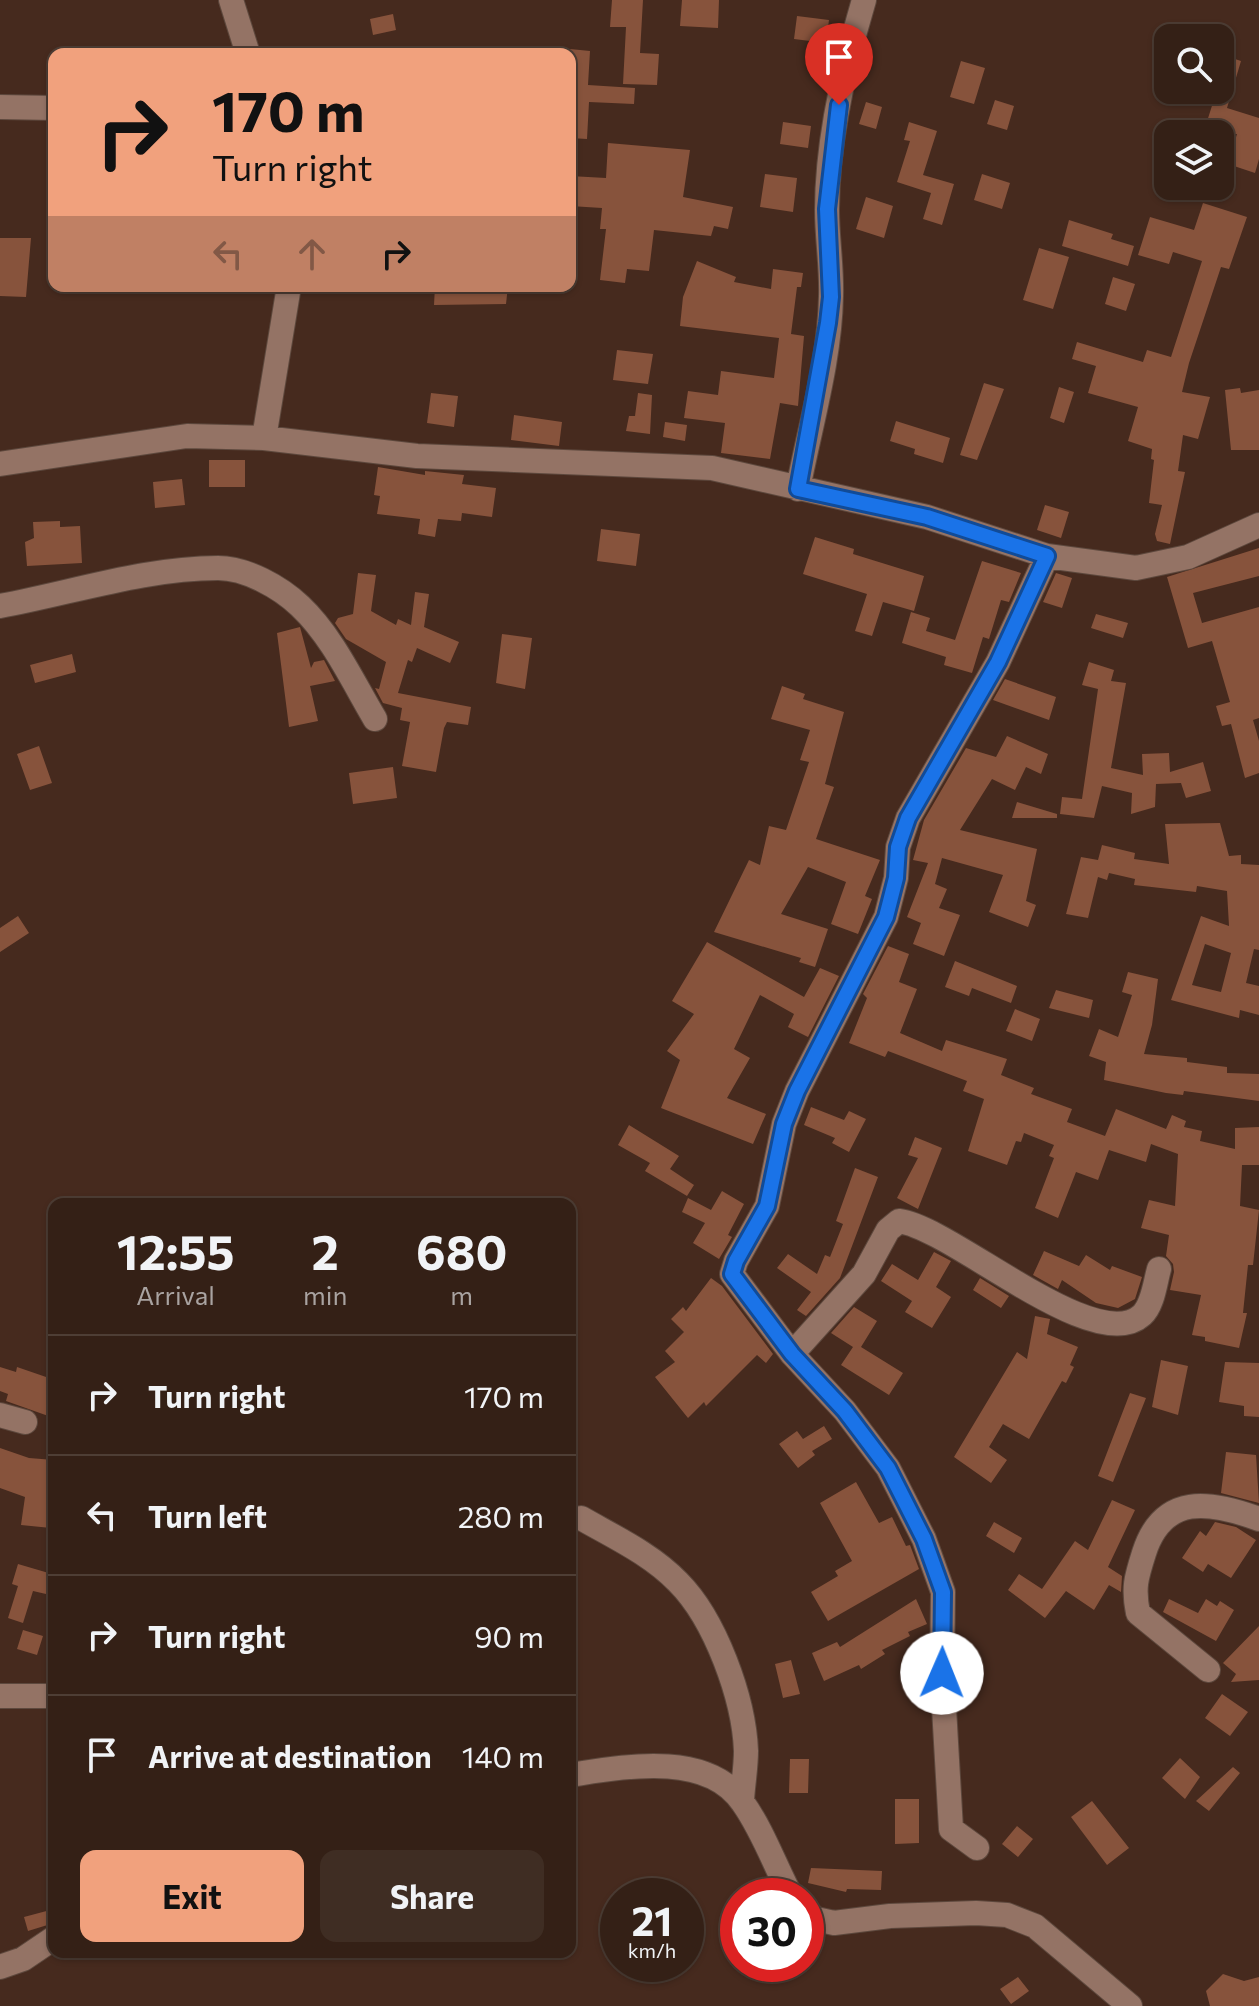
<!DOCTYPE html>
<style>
:root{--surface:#342016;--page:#3f2d23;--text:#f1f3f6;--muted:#a9a3a1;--line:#4e3e35;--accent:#f1a17d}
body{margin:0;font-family:Commissioner,sans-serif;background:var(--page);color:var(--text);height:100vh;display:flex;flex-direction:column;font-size:30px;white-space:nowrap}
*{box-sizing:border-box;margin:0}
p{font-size:26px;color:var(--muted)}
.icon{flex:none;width:44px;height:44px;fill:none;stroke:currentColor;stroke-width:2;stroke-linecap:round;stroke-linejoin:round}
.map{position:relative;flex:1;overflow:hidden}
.panel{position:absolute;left:48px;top:1198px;width:528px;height:760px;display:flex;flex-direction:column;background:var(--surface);border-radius:16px;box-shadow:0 2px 6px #0004,0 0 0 2px var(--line)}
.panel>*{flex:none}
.banner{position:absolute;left:48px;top:48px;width:528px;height:244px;border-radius:16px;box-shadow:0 2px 6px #0004,0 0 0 2px var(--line);background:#f1a17d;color:#111;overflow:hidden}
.controls{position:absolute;left:1154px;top:24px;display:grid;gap:16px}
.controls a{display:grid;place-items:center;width:80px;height:80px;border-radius:16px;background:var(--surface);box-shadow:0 2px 6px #0004,0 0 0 2px var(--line);font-size:40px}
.speed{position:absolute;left:600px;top:1878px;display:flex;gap:16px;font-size:40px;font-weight:700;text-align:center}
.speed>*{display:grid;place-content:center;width:104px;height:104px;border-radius:50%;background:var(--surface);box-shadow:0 2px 6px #0004,0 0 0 2px var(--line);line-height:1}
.speed small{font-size:20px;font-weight:400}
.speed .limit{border:12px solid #d22;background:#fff;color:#111}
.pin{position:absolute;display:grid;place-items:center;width:68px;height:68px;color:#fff;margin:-82px -34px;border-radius:50% 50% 50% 0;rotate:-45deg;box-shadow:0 0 8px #0007}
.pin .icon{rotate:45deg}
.me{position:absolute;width:88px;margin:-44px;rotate:1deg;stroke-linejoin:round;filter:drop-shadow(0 0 6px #0008)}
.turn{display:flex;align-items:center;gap:28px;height:168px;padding:0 32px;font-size:36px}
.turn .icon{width:104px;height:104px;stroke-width:2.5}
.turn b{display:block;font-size:56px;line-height:68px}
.lanes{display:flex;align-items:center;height:76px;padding:0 32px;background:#0003;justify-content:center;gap:40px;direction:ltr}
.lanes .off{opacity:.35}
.eta{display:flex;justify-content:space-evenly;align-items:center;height:136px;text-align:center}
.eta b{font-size:48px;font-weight:700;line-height:56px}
.action{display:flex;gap:16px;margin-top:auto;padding:16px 32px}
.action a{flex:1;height:92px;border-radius:16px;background:var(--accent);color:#111;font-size:32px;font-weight:700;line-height:92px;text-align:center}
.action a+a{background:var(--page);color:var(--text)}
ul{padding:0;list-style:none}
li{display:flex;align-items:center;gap:24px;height:120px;padding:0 32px;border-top:2px solid var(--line)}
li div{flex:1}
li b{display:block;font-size:30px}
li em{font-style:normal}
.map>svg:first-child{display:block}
.building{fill:#87533c;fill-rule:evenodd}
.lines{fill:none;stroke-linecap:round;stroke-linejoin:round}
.minor-casing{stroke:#5d483d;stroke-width:26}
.minor{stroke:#947365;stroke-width:24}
.route-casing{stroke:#114b97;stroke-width:20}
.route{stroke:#1a73e8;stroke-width:14}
</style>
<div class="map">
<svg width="1259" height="2006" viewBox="0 0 1259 2006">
<rect width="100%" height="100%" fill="#462a1e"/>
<path class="building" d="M612,0H643L640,53L659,54L657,85L623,84L626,27H610Z
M682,0H719L718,28L680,26Z
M393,14L396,30L373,35L370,19Z
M797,16L829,20L826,43L794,39Z
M570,49L590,51L588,85L635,88L634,104L589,102L587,139L570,138Z
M1220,54L1241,61L1227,108L1259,118V159L1255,173L1228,164L1237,134H1203L1217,90H1220Z
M961,61L985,68L974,104L950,97Z
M995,100L1014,106L1007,130L987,124Z
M866,102L882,107L876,129L859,124Z
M783,122L811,126L808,148L780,144Z
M909,122L937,131L923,175L954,184L942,225L923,219L931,193L897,182L910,141L904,140Z
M608,143L690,150L683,197L733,207L728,229L714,226L711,236L654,230L649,271L627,269L625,283L600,280L606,229H600L602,208L570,206V176L606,178Z
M765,174L797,178L793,212L760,207Z
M982,174L1010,183L1002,209L974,200Z
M866,197L893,206L884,238L856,229Z
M1203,203L1247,217L1229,269L1221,267L1189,363L1182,392L1210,397L1198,439L1183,435L1178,471L1185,472L1170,544L1157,541L1155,534L1162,505L1149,503L1154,460L1151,459L1152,449L1128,441L1138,407L1088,393L1096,366L1072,359L1077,342L1143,362L1147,350L1171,357L1202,261L1173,252L1169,264L1138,255L1150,217L1194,230Z
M1069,220L1113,234L1111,239L1134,246L1128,266L1062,246Z
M0,238H31L26,297L0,296Z
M1039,248L1069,257L1053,309L1023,300Z
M697,261L736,277L734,282L771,289L773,269L803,273L801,287H797L791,334L804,336L798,406L780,403L770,459L721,453L725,423L684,418L688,391L718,395L721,371L774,378L779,338L680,326L683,297Z
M1113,277L1135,284L1126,311L1105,304Z
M435,286H508L506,304L434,305Z
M617,350L653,354L648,384L613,380Z
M984,383L1004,389L977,460L960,455Z
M1059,387L1074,392L1064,423L1050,418Z
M1240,388L1241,393L1259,390V450H1231L1225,390Z
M431,393L458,396L454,427L427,423Z
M638,393L652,395L650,434L626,431L629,416H635Z
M514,415L562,422L559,446L511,440Z
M896,421L950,438L943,463L914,454L915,449L890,441Z
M665,422L687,425L685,441L663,437Z
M209,460H245V487H209Z
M378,467L425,475V471L464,475L462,484L496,488L492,517L462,513L461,521L438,519L435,537L418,534L420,519L377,514L380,496L374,495Z
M182,479L185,505L155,508L153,482Z
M1045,505L1069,512L1061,538L1037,530Z
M60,521V527L80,526L82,563L27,566L25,542L34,538L33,522Z
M601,529L640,534L636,566L597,561Z
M815,537L854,549L853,554L924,576L914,611L883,602L872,636L855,631L867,594L803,574Z
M1259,548V576L1193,593L1202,623L1259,607V718L1253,720L1259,741V773L1245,778L1231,724L1222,726L1216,706L1230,702L1212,641L1188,648L1167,577Z
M982,561L1021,573L1009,602L1001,600L989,639L983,637L972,673L944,665L946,657L902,643L911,612L930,618L926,631L955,640Z
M358,573L376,575L371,611L396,625L398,619L411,625L415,592L429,594L424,627L459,642L450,663L417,648L412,662L408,660L398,693L471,707L468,725L447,722L444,728L436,772L402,766L410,722L400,720L402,708L383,703L375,688L379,689L386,662L346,639L335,623L338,618L353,614Z
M1056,573L1072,578L1062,608L1043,602Z
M1096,614L1128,623L1123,638L1091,628Z
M300,627L311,668L314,662L324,660L335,681L310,686L318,721L289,727L277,633Z
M502,634L532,638L525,689L496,683Z
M72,654L76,672L35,683L30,665Z
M1089,662L1114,670L1111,681L1126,683L1111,768L1143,775L1142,754L1169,753L1170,772L1203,762L1211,791L1186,798L1181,783L1156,784L1155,807L1131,814L1132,793L1102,786L1094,818L1060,814L1062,797L1082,799L1098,689L1082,685Z
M1005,679L1056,697L1049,720L993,700Z
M782,686L805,694L803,699L844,712L825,784L834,787L816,839L880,860L865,896L872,899L858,934L831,924L846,882L808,867L781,914L828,929L815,967L799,962L801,958L714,932L749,860L760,865L769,826L786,830L809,762L800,760L810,730L771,719Z
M1007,736L1048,754L1041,774L1026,767L1015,790L992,779L960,830L1037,849L1026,901L1036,905L1028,927L989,912L1003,875L942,858L935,884L947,889L939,908L960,915L944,956L913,944L921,923L907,917L928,863L913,860L924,820L966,748L996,757Z
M39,746L52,783L30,790L17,754Z
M393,767L397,798L353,804L349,773Z
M1017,802L1057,814V818H1012Z
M1220,823L1229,856L1241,855V864L1259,865V950L1254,949L1246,983L1259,986V1015L1240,1010L1239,1018L1171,1000L1201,916L1229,926L1227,891L1197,886L1196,892L1134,885L1135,879L1109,873L1107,880L1098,877L1088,918L1066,914L1081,857L1098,860L1102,845L1135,853L1134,859L1169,864L1165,824ZM1205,944L1231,953L1221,992L1192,985Z
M18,916L29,933L0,952V928Z
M707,942L804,997L820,968L839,976L808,1037L788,1027L794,1014L760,995L734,1049L750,1058L727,1098L766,1114L753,1144L661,1108L680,1060L667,1051L694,1014L672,1001Z
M888,946L909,954L899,982L917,989L900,1033L942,1051L946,1040L1007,1059L1001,1075L1034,1088L1031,1094L1072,1109L1067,1122L1105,1136L1116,1109L1166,1129L1172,1115L1186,1121L1184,1127L1202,1131L1200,1141L1235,1149V1128L1259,1127V1165H1242L1240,1206L1259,1210L1253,1265H1248L1243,1313H1247L1239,1348L1205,1341V1337L1192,1335L1201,1295L1170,1290L1174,1272L1173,1264L1166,1256L1169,1235L1141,1228L1149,1200L1175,1206L1178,1154L1151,1144L1146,1162L1109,1150L1098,1180L1076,1172L1058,1218L1035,1208L1054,1158L1049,1156L1054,1145L1024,1133L1021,1142L1016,1141L1007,1165L968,1151L984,1099L963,1091L967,1081L888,1051L885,1057L849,1043L867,998L863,994Z
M955,961L1017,986L1011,1003L972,988L969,996L945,987Z
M1128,972L1158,979L1152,1025L1144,1054L1187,1058V1062L1227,1067V1073L1259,1074V1101L1184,1091L1183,1095L1166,1093L1104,1080L1106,1062L1089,1056L1099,1029L1118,1037L1132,995L1122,992Z
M1056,990L1093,1000L1089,1018L1049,1008Z
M1015,1009L1040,1019L1032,1041L1006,1031Z
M811,1107L844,1120L849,1111L866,1119L849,1152L832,1143L835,1138L804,1125Z
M629,1125L679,1156L670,1169L694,1185L687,1196L645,1171L650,1163L618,1145Z
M915,1137L942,1148L918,1209L897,1198L918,1158L908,1155Z
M855,1168L878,1177L840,1278L806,1316L797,1310L811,1292L777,1268L788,1254L817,1274L825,1255L830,1257L843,1224L836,1221Z
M722,1191L744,1204L728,1235L732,1237L719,1259L693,1243L705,1223L682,1212L688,1198L711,1210Z
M1044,1251L1079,1266L1086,1255L1110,1270L1112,1266L1142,1277L1135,1299L1118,1308L1096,1303L1062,1280L1058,1289L1033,1275Z
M934,1252L951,1261L936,1287L951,1297L932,1328L905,1312L912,1301L881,1281L892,1264L918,1280Z
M711,1278L722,1286L773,1354L766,1363L757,1355L706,1406L704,1402L688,1418L655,1377L675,1362L665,1351L684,1332L671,1319L683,1307L686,1311Z
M980,1278L1009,1296L1001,1308L973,1290Z
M854,1307L877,1321L861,1347L903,1373L889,1395L841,1365L853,1347L831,1333Z
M1035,1316L1050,1319L1047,1334L1078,1347L1070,1365L1074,1367L1066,1383L1062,1381L1029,1439L1003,1424L989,1447L1007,1460L991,1483L954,1457L1017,1352L1027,1359Z
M1161,1360L1188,1366L1178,1415L1152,1407Z
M1225,1362L1259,1363V1417L1244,1416V1406L1219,1402Z
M0,1367L16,1372L17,1367L49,1378L47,1383L54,1385V1418L6,1401L8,1394L0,1391Z
M1130,1393L1146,1398L1113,1482L1098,1476Z
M824,1426L832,1439L812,1451L815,1455L798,1468L779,1444L797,1431L803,1439Z
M0,1448L29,1458L54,1460L51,1528L21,1525L25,1497L0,1488Z
M1226,1452L1256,1455L1259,1503L1221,1493Z
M856,1482L879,1523L892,1517L906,1546L910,1545L919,1569L828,1621L811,1592L838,1576L835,1571L852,1561L820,1503Z
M1112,1500L1135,1510L1108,1567L1122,1576L1121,1592L1109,1585L1094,1610L1066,1591L1045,1618L1008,1590L1019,1574L1042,1589L1075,1541L1088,1550Z
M994,1522L1022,1538L1014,1553L986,1536Z
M1215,1522L1236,1527L1256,1540L1231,1578L1208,1564L1203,1572L1182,1558L1200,1531L1206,1536Z
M18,1564L52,1574L46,1594L33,1591L23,1623L8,1618L18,1586L12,1584Z
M916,1599L927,1624L908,1632L910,1636L882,1650L885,1654L861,1669L859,1665L824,1681L812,1653L837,1642L840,1647Z
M1169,1599L1198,1613L1206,1599L1217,1606L1220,1601L1234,1610L1216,1641L1163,1612Z
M1259,1626V1680L1231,1682L1236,1674L1223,1663Z
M23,1630L43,1636L37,1655L17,1649Z
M791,1660L800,1694L783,1698L775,1664Z
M1222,1694L1248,1712L1230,1736L1205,1718Z
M1180,1758L1200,1777L1185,1799L1162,1778Z
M790,1759H809L808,1793H789Z
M1233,1767L1240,1773L1209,1811L1196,1801Z
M895,1799H919V1843L895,1844Z
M1092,1801L1129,1848L1107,1865L1071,1817Z
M1017,1826L1033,1839L1018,1857L1002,1844Z
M811,1868L882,1871L881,1890L847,1889L846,1892L808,1883Z
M54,1909V1923L28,1931L24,1917Z
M1223,1974L1244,1981L1259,1977V2006H1210L1206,1991Z
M1018,1977L1029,1991L1011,2004L1000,1989Z"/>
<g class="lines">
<defs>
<path id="minor" d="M231,0L248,54
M0,107L54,108
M264,438L289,286
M0,464L187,436L264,438L417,456L712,468L927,517L1047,556L1136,568L1188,557L1259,525
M798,489C810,426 830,360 831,296C832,267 827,239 827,210C827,140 844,67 864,0
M0,606C71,593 145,568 218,568C246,568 280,587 300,606C332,636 353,682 375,719
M792,1354L864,1274L888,1230L899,1221C953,1228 1095,1358 1142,1315C1153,1305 1155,1283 1159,1269
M0,1415L25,1422
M581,1518C614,1537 651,1554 678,1582C715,1619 744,1698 746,1751C746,1767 743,1784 742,1800
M1208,1670L1138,1613C1133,1588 1136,1578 1144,1553C1163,1493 1210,1501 1259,1519
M0,1696H54
M570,1775C622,1767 708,1750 743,1803C763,1831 775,1866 791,1896
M977,1848L951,1829L942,1673L943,1592L924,1539L888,1468L845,1411L792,1354L732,1274L736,1261L767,1206L784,1124L797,1091L886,917L896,878L898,847L908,818L998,662L1047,556
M806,1911L816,1919L834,1923L890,1916L976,1913L1007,1915L1035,1926L1130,2006
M0,1967L23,1959L54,1938"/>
</defs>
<use href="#minor" class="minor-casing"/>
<use href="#minor" class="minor"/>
</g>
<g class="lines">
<defs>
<path id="route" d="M839,105L827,209L831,297L828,323L798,489L927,517L1047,556L998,662L908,818L898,847L896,878L886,917L797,1091L784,1124L767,1206L736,1261L732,1274L792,1354L845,1411L888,1468L924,1539L943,1592L942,1673"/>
</defs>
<use href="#route" class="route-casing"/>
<use href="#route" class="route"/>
</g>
</svg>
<div class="controls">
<a><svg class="icon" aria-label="search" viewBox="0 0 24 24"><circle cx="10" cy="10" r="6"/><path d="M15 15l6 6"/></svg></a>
<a><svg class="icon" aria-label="layers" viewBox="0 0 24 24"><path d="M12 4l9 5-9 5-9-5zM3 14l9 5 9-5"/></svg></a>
</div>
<div class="speed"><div>21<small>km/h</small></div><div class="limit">30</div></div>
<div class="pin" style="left:839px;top:105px;background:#d93025"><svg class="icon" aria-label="arrive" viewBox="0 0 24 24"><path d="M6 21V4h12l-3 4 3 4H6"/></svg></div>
<svg class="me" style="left:942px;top:1673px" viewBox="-20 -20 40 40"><circle r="19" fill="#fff"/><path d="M0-13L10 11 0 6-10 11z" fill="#1a73e8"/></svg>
<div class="banner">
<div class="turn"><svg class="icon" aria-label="right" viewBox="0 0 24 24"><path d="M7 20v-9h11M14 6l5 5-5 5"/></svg><div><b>170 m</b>Turn right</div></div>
<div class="lanes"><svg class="icon off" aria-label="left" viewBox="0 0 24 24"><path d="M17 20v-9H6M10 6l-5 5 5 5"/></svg><svg class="icon off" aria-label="ahead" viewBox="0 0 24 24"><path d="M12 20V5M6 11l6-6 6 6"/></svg><svg class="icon" aria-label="right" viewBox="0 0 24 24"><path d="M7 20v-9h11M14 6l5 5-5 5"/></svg></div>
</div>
<section class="panel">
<div class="eta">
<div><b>12:55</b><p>Arrival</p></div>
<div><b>2</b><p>min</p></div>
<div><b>680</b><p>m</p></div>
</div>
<ul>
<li><svg class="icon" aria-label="right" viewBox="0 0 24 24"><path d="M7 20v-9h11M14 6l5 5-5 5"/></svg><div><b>Turn right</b></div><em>170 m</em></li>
<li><svg class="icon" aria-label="left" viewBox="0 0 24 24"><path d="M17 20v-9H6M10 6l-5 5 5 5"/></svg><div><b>Turn left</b></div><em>280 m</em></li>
<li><svg class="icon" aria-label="right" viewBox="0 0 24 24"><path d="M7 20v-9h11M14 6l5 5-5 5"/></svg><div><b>Turn right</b></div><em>90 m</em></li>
<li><svg class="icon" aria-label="arrive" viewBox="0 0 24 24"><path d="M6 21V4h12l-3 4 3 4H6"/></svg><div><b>Arrive at destination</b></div><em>140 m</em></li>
</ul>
<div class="action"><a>Exit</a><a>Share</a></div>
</section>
</div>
